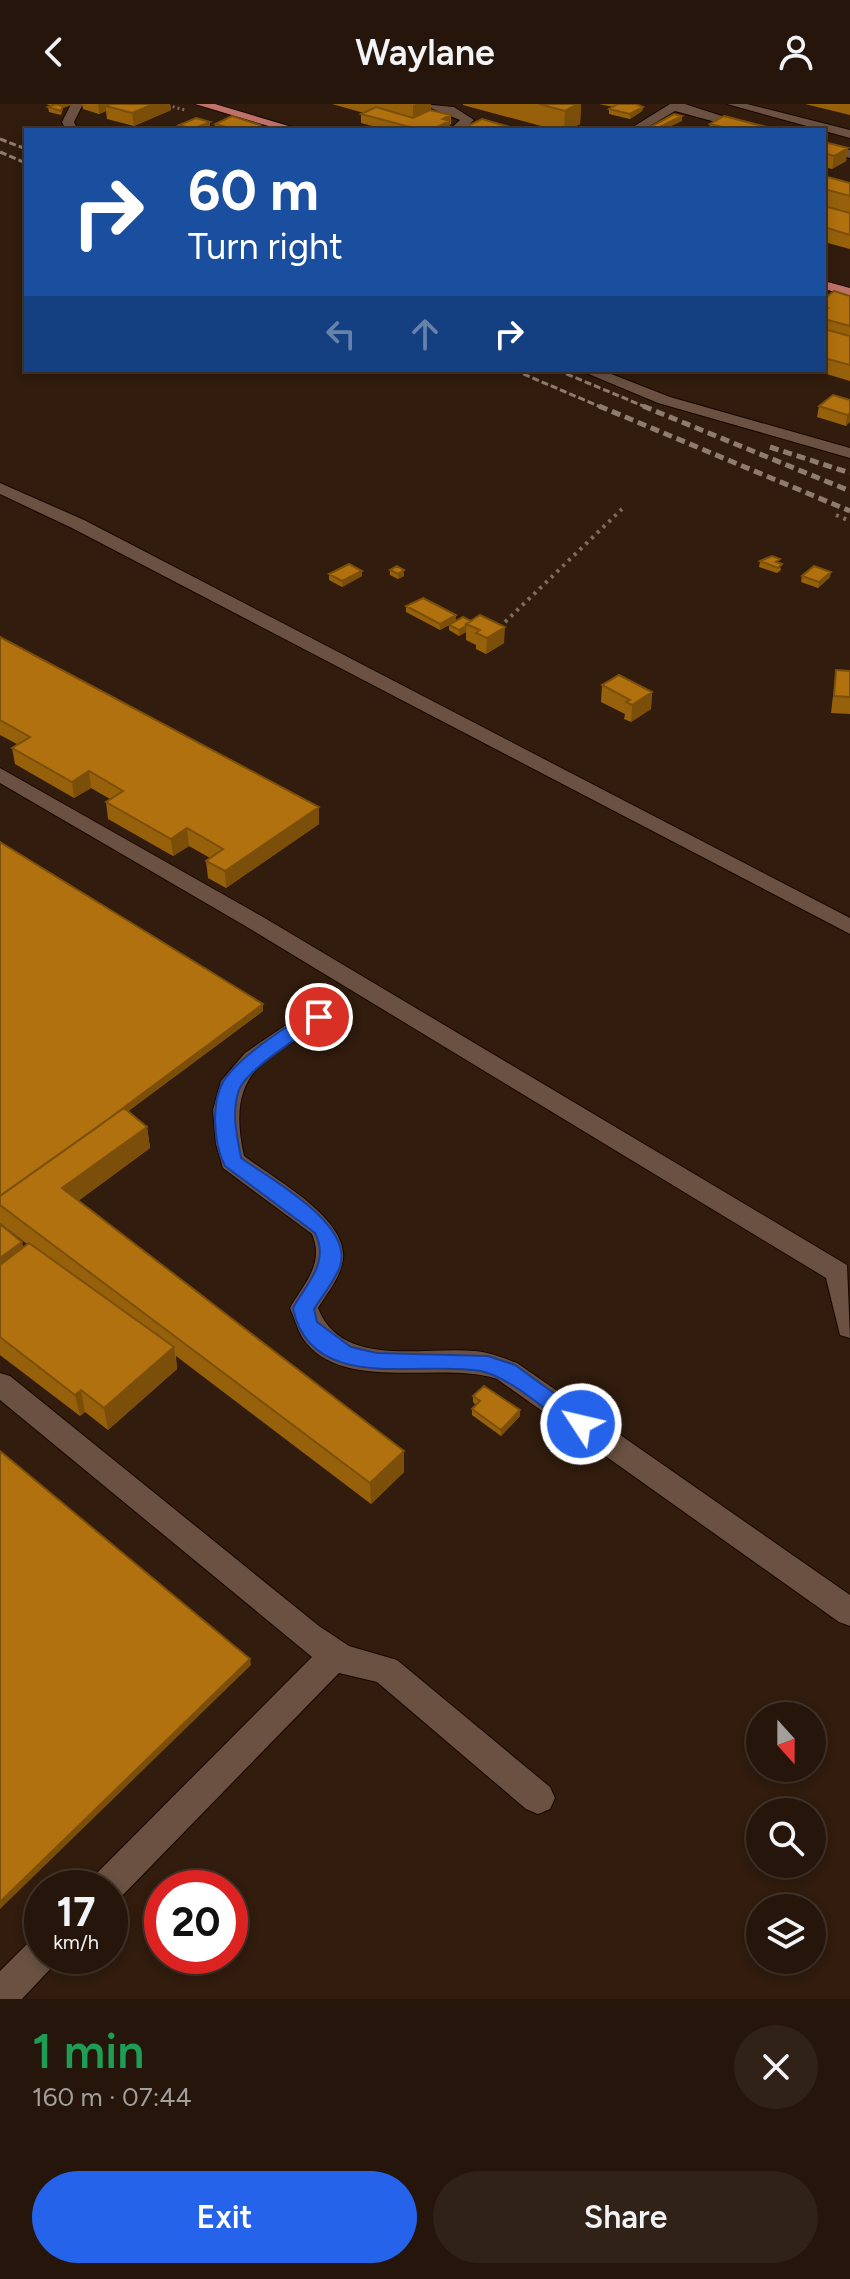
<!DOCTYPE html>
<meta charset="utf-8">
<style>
:root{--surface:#25150a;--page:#312218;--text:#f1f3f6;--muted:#a39f9c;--line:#42342b;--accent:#2563eb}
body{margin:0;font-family:Figtree,sans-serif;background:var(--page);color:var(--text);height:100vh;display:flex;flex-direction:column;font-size:30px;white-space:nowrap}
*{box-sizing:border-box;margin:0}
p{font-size:26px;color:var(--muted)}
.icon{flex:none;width:44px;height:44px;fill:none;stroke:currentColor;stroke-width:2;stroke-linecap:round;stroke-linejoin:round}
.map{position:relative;height:1895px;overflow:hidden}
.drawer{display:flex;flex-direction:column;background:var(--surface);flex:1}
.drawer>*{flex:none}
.hud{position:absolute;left:24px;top:24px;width:802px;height:244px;border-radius:0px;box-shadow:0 4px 12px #0003,0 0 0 2px var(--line);background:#1a4fa0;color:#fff;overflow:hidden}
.needle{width:52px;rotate:159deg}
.tools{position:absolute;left:746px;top:1598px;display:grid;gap:16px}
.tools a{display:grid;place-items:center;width:80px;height:80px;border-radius:50%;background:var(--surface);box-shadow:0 4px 12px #0003,0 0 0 2px var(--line);font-size:40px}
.speed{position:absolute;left:24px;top:1766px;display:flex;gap:16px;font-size:40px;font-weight:700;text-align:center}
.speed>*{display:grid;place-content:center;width:104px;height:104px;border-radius:50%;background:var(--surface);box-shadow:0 4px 12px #0003,0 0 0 2px var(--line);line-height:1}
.speed small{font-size:20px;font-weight:400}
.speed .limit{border:12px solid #d22;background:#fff;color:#111}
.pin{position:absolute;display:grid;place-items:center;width:68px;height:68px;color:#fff;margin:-34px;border:4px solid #fff;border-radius:50%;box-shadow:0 2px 8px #0007}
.me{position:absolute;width:88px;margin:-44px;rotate:305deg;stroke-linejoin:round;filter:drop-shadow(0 0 6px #0008)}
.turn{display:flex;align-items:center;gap:28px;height:168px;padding:0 32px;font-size:36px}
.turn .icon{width:104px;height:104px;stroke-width:2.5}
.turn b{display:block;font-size:56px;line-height:68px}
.lanes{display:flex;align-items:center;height:76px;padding:0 32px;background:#0003;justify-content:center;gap:40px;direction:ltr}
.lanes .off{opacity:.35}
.round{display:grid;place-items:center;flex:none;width:84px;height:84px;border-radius:42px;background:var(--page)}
.headline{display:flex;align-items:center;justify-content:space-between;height:136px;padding:0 32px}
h1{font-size:48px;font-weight:600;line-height:60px;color:#1e9e55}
.cta{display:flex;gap:16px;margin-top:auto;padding:16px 32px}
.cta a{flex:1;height:92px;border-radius:48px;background:var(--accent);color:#fff;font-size:32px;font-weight:600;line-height:92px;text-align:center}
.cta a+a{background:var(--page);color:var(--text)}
header{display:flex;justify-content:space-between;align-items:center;height:104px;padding:0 32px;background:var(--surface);font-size:36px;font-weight:600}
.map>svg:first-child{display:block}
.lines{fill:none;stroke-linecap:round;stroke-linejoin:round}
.minor-casing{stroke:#180600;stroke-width:2}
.major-casing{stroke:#180600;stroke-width:2}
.path-far1{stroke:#7e6c5e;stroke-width:3;stroke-dasharray:2 3;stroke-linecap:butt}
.path{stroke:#7e6c5e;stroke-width:4;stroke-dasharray:3 5;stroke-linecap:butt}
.minor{fill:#6a5141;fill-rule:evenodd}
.major{fill:#bf726a;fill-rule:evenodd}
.rail-far1{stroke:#8e7c6f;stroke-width:3;stroke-dasharray:7 3;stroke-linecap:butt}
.rail{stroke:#8e7c6f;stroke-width:5;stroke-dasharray:9 5;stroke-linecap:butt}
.wall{fill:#97610c}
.shaded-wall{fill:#7b4f0a}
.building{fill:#b0710e;stroke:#7b4f0a;stroke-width:2}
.route{fill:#2563eb;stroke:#184099;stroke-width:2}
</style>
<header><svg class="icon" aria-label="back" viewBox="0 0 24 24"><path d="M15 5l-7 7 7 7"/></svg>Waylane<svg class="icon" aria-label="person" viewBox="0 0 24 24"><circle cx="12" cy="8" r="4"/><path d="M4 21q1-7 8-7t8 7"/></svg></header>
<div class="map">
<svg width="850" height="1895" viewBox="0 0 850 1895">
<rect width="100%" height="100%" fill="#311c0d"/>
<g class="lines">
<defs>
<path id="minor" d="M71,0H83L74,18L78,26H66L62,18Z
M421,0L454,3L474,16L463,26H449L460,16Z
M670,0H685L765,26H745L675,7L643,26H628Z
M727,0H747L850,26V34Z
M824,39L850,46V54L824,47Z
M579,266H601L670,293L850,344V354L658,299Z
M0,379L84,416L850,814V830L72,424L0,390Z
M0,664L263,813L847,1161L850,1234L840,1231L826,1174L247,823L0,679Z
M319,905L327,907L331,913L327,919C261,954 226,971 244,1052C273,1074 348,1114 343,1155C341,1173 327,1189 318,1204C342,1265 422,1242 475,1247C489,1248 503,1254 517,1259L850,1491V1522L839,1518L497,1275C442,1256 339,1291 302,1233C297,1224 294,1213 290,1204C304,1179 325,1160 312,1130L223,1064L216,1040L213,1006L221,977L245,949L286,921Z
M0,1269L10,1272L319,1522L349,1542L397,1556L550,1683L555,1694L550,1705L538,1710L526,1705L377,1578L339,1569L118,1796L110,1799V1784H89L94,1772L312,1553L0,1296Z
M42,1831V1852H58L54,1861L22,1895H0V1867L30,1837Z"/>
<path id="major" d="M195,0H215L302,26H282Z
M824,177L850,184V192L824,185Z"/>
</defs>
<use href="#minor" class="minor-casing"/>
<use href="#major" class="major-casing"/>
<path class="path-far1" d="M163,0L185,6"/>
<path class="path" d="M836,411L850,417
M505,518L622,405"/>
<use href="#minor" class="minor"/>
<use href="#major" class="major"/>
<path class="rail-far1" d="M0,35L26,45
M0,48L26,59
M514,266L603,304
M557,266L648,304"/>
<path class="rail" d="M599,302L850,407
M643,302L850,387
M770,343L850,369"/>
</g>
<path class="wall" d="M46,0H73L63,4L61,11L49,8L48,3L52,2Z
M82,0H170L171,6L134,22L107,15L106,7L99,10L83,5Z
M332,0H431V6L451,11V20L449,21V26H387L361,19V10L364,9Z
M463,0H581L580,20L568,26H556L463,1Z
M599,0H636L643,3L642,7L630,15L609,10V5L613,3Z
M805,0H850V11Z
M215,20L260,21L261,26H215Z
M710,20L778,26H709Z
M179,21L210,23L202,26H180Z
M824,38L846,57L832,65L824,63Z
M824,72L850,79V145L824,138Z
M850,192V277L813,266H824V195Z
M850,296L846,322L817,313L819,302Z
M760,457L779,459L781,466L777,469L759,463Z
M390,466L404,472L398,475L390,471Z
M362,467V472L342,483L329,476V470Z
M802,472L830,473L818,484L801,478Z
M406,502L456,511V517L440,526L406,508Z
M463,513L504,539L486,550L476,545V541L466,536V528L459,532L449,526V521Z
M0,533L319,703V720L226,784L208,774L206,757L210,754L189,742L173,752L108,715L106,698L110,695L91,684L74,694L15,660L12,644L17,640L0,631Z
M836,566L850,567V610L831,609Z
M602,581L652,588L651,605L631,618L624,615L625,610L601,598Z
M0,738L263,907L128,1007L147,1023L150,1044L78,1097L404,1347V1368L371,1400L176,1252L177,1265L108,1326L85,1308L80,1312L0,1251V1120L24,1143L27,1140L0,1119Z
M473,1292L520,1312L501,1332L472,1311V1305L476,1301L473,1298Z"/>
<path class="shaded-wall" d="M63,0H73L63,4L61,11V7Z
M98,0H117L106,2V7L99,10Z
M154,0H170L171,6L134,22L132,9Z
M416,0H431V14L413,23V1Z
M578,0H581L580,20L568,26H564L565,7Z
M643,3L642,7L630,15V10Z
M451,11L449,26H431L443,15Z
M682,12V17L663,26H656Z
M210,18V23L202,26H193Z
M260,21L261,26H248Z
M848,44L846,57L832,65L834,52Z
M850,309V318L846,322L847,311Z
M404,466V472L398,475V470Z
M362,467V472L342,483V477Z
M831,468L830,473L818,484L819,478Z
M456,511V517L440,526V520Z
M466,522V528L459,532V526Z
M505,523L504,539L486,550L487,534Z
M652,588L651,605L631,618L632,601Z
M89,667L91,684L74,694L72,678Z
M319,703V720L226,784L225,767Z
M187,724L189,742L173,752L171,735Z
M263,900V907L1,1102L0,1095Z
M147,1023L150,1044L66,1106L62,1084Z
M22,1138L25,1150L0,1168V1154Z
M174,1243L177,1265L108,1326L104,1304Z
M81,1286L85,1308L80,1312L75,1291Z
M520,1306V1312L501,1332V1326Z
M404,1347V1368L371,1400L370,1379Z
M250,1555L251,1561L0,1805V1798Z"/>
<path class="building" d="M56,0L63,2L61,7L48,3Z
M110,0H154L132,9L106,2Z
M539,0H578L565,7Z
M618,0H636L643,3L630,10L609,5Z
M376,3L413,14L430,6L451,11L443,15L450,17L431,26H421L361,10Z
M674,10L682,12L656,25L650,23Z
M232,12L260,21L248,26H237L215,20Z
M724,12L778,26H734L710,20Z
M196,14L210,18L193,25L179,21Z
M482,15L520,26H459Z
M824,38L848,44L834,52L824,49Z
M824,72L850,79V92L824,85Z
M824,102L850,109V131L824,123Z
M834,187L850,192V222L824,215V207L828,204L824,203V195Z
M824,225L850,232V261L824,254Z
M833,291L850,296V309L847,311L819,302Z
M772,452L780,455L776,458L782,460L778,464L760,457Z
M349,460L362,467L342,477L329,470Z
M397,462L404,466L398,470L390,466Z
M814,462L831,468L819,478L802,472Z
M423,494L456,511L440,520L406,502Z
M480,511L505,523L487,534L476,529L480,526L466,520Z
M463,513L471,517L466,520V522L459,526L449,521Z
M0,533L319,703L225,767L206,757L223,745L187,724L171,735L106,698L123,687L89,667L72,678L12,644L30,633L0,616Z
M836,566L850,567V593L834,592Z
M619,571L652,588L632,601L626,598L630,596L602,581Z
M0,738L263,900L99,1022L0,1092Z
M124,1004L147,1023L62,1084L404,1347L370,1379L0,1101V1092Z
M0,1120L22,1138L0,1154Z
M29,1139L174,1243L104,1304L81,1286L75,1291L0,1233V1161Z
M484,1282L520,1306L501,1326L472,1305L480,1297L473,1292Z
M0,1347L250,1555L0,1798Z"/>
<path class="route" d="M319,907L325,909L328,913L325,917C305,928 246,966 239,986C231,1009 237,1031 241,1054C270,1075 354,1120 340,1162C335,1177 322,1192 314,1205L317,1218L351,1243L377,1249L488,1252L515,1261L588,1314L592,1320L588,1326L581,1329L573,1326C549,1309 509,1272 480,1267C422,1256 310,1291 293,1204C307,1179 330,1158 315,1129L225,1062C213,1039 210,993 227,972C244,951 294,914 319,907Z"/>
</svg>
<div class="tools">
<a><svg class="needle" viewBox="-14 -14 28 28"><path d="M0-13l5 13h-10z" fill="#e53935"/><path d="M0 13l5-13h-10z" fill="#a39f9c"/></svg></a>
<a><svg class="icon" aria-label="search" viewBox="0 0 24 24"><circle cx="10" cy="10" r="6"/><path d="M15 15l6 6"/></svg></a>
<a><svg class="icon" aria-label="layers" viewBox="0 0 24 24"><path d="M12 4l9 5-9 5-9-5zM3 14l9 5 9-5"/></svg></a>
</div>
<div class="speed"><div>17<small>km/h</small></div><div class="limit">20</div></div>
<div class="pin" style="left:319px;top:913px;background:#d93025"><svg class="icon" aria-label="arrive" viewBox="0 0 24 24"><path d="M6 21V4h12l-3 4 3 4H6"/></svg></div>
<svg class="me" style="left:581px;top:1320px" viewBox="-20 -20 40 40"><circle r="17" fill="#2563eb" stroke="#fff" stroke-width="3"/><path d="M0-11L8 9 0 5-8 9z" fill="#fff"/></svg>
<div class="hud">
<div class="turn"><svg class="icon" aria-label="right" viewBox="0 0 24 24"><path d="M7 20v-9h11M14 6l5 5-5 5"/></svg><div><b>60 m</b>Turn right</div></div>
<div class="lanes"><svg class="icon off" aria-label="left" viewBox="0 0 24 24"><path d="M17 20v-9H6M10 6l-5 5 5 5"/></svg><svg class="icon off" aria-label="ahead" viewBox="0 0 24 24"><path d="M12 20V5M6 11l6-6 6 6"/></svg><svg class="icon" aria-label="right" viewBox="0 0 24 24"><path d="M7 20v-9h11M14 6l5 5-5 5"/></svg></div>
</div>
</div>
<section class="drawer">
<div class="headline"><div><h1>1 min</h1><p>160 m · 07:44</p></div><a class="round"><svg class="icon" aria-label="close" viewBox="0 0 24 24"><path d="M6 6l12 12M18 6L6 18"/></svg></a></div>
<div class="cta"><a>Exit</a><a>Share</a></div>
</section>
